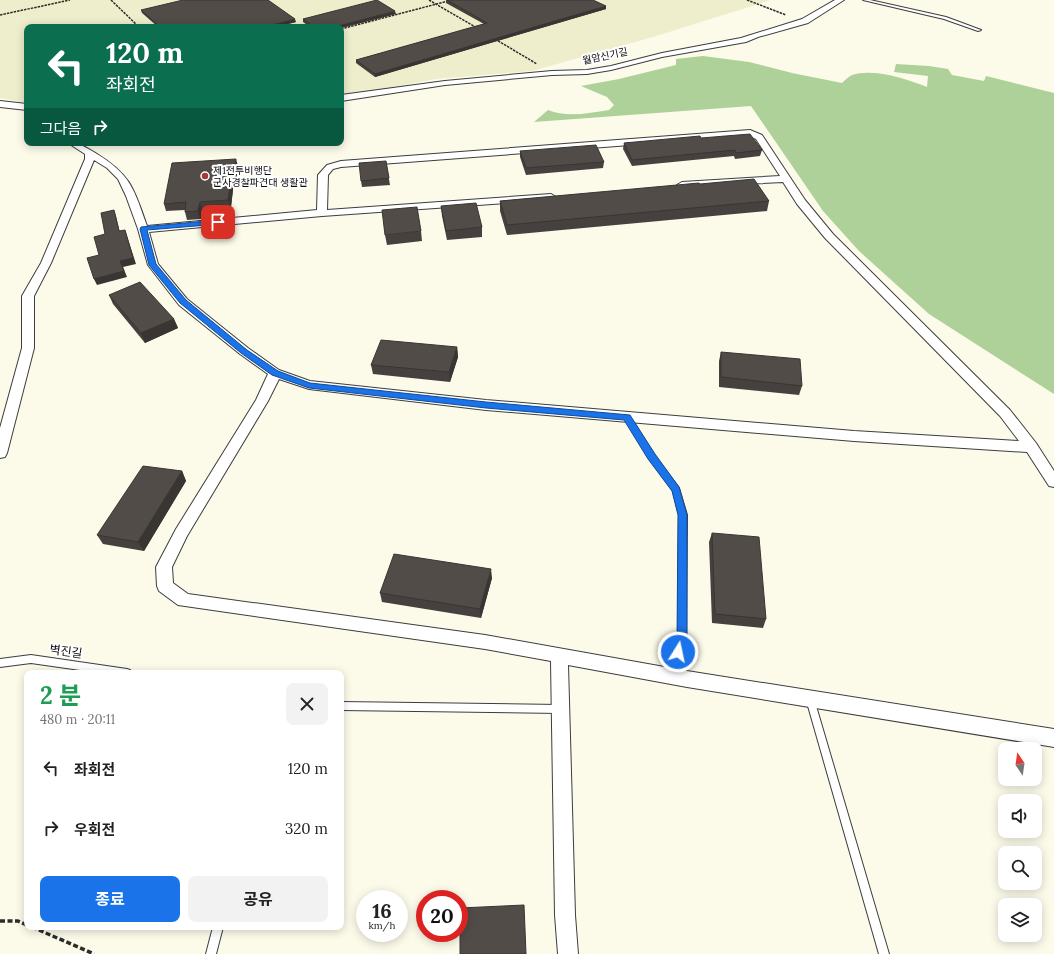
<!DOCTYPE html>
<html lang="ko">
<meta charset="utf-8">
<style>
:root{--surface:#fff;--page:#f2f2f2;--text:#222;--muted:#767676;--accent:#1a73e8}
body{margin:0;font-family:Lora,"Noto Sans KR",serif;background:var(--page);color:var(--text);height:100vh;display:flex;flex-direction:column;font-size:15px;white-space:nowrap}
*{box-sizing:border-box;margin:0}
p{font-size:13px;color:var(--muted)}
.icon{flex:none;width:22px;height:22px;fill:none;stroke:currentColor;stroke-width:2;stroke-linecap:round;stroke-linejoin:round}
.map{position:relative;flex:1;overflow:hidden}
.drawer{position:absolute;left:24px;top:670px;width:320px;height:260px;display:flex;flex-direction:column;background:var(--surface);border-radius:8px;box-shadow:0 2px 10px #0003}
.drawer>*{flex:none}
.hud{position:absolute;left:24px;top:24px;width:320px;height:122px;border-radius:8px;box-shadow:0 2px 10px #0003;background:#0b6e4f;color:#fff;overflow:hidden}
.needle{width:26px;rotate:347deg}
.buttons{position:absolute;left:998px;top:742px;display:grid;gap:8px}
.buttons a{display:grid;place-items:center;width:44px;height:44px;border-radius:8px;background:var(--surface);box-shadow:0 2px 10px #0003;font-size:20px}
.speed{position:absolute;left:356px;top:890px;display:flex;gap:8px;font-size:20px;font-weight:700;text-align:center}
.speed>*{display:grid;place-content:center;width:52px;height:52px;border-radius:50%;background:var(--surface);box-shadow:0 2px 10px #0003;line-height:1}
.speed small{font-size:10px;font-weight:400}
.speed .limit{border:6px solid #d22;background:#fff;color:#111}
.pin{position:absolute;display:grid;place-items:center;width:34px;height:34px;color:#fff;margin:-17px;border-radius:8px;box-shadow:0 2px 6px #0006}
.me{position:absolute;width:44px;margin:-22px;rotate:10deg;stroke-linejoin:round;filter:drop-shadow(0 0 3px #0008)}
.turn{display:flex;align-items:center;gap:14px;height:84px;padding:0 16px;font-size:18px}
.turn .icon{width:52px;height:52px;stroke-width:2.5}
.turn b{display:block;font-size:28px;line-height:34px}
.then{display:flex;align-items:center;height:38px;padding:0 16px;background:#0003;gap:8px;font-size:15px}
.round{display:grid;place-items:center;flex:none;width:42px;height:42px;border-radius:8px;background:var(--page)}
.summary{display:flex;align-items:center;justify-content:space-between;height:68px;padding:0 16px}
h1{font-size:24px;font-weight:700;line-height:30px;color:#1e9e55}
.button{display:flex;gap:8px;margin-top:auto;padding:8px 16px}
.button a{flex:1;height:46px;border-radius:8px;background:var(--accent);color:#fff;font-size:16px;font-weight:700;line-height:46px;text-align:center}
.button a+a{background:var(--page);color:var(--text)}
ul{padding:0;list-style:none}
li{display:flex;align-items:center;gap:12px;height:60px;padding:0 16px}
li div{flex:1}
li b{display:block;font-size:15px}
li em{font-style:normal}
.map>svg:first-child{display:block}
.farmland{fill:#eeeecd}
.forest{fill:#aed099}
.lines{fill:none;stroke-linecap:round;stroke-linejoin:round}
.lane-casing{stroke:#3d3d3d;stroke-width:2}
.street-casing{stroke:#3d3d3d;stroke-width:2}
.path-far1{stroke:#2c2c2c;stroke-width:1.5;stroke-dasharray:2.5 1;stroke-linecap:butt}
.path{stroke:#2c2c2c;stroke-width:3.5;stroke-dasharray:5 2.5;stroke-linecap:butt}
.lane{fill:#fff;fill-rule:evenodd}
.street{fill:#fff;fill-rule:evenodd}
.wall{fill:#46413e}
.shaded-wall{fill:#393532}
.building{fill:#514c48;stroke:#393532}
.route{fill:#1a73e8;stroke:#114b97}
.poi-dot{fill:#a73835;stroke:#fff;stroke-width:1.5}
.labels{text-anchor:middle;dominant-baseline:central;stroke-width:4;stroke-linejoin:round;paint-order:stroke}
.far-street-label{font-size:10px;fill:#0a0a0a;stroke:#fff}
.far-poi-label{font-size:10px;fill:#0a0a0a;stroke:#fff;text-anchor:start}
.street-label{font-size:12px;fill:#0a0a0a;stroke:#fff}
</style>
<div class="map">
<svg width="1054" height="954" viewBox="0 0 1054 954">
<rect width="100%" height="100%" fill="#fcfae9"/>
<path class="farmland" d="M0,0H771L653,37L532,71L436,79L384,89L341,94V27H27V103L0,98Z"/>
<path class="forest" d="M703,56L749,62L792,73L842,83C845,80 848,77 852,75C873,68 907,79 927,87L928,76L894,72L896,64L929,66L948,69L952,75L984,81L986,76L1054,93V394L929,314L859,251L823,211L751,106L534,122L548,110C567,118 589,113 609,110L614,105L607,97L581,86L619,79L676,65V59Z"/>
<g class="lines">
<defs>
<path id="lane" d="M863,0H870L946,17L981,30L978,31L944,19Z
M625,415H629L654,455L679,488L687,515L686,641L675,676L674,679L671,680L668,679L667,676L678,641L679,515L673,491L650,459L624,417Z
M31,655L127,669L130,670L131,673H101L31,663L0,667V659Z
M810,695L813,696L814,699L889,954H879L806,699L807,696Z
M341,702L560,705L563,706L564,709L563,712L560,713L341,710Z
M213,927H223L216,954H206Z"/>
<path id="street" d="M835,0H844L808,23L758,37L746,42L662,57L611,70L587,74L552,75L445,85L341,101V95L445,81L552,71L587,70L611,66L662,53L741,38L802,19Z
M0,101L27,104V110L0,107Z
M750,130L762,135L805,200L833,234L1010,410L1036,443L1054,471V487L1049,486L1027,452L854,441L486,410L309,389L279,379L268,401L187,536L172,567L173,583L188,594L485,635L687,671L1054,729V747L687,687L568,665L575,915L578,954H558L555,915L551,661L485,649L178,605L159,591L157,586L156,567L176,529L256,400L268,374L240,354L179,305L148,265L138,229L126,196L118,179L107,168L94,160L51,263L34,296V348L7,453L5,457L0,458V428L22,348V296L41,263L85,159V154L68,143C80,143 87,148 97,154C131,175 134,189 147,226L317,210L318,175L327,165L341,161ZM749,136L756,139L780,176L682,182L677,185L679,187L783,182L797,204L825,238L1000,416L1019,441L854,431L486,400L310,381L279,370L248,348L187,299L158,264L149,232L322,216L551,200L556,197L551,194L327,210L328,175L333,169L341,167Z"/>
</defs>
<use href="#lane" class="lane-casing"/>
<use href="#street" class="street-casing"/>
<path class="path-far1" d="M111,0L139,27
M429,0L477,28
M747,0L786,15
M0,15L70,0
M341,29L452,0
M495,39L537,64"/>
<path class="path" d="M0,921H18L27,925
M32,927L94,954"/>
<use href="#lane" class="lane"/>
<use href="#street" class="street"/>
</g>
<path class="wall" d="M446,0L606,9L375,77L356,63V60L484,24L446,3Z
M141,10L296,22L276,27H158L142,13Z
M396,14L341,28V27H310L303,22V19Z
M701,138L762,150L760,156L735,159L734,156L632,166L623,149L624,143Z
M520,151L604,162L603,168L526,175L520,157Z
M386,161L390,185L362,187L361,181Z
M238,166L236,181H234L231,207L202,210L201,219L187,220L185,212V210L166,211L164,204Z
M700,184L769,201L767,211L507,235L500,211V201Z
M441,206L482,227V237L447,240L442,216Z
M421,231L422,241L387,245L385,235Z
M109,295L174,319L178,328L145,343L113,304Z
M457,347L458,357L450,382L373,374L371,365Z
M721,352L802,386L799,395L719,387V361Z
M182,471L186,481L144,551L103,544L97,535Z
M712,533L766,619L763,628L712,623L709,542Z
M492,578L481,618L382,602L380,593Z"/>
<path class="shaded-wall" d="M606,6V9L375,77V74Z
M395,11L396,14L341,28V27H335Z
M295,19L296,22L276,27H265Z
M236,159L238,166L236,181L233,173Z
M232,173L234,181L231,207L228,200Z
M200,202L202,210L201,219L198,211Z
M114,210L116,216L121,237L119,231Z
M125,230L127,236L136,264L123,267L127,277L97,285L94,279L120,261Z
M174,319L178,328L145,343L141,333Z
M457,347L458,357L450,382L449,372Z
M182,471L186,481L144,551L138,542Z
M491,569L492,578L481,618L480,609Z"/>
<path class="building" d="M183,0H268L295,19L265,27H160L141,10Z
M377,0L395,11L335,27H314L303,19Z
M447,0H593L606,6L375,74L356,60L487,23Z
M750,134L762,150L736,153L735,150L632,160L624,143L700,136L701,138Z
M596,145L604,162L526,168L520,151Z
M236,159L233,173H232L228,200L200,202L198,211L185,212L186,202L164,204L172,163Z
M386,161L389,178L361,181L359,163Z
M754,179L769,201L507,225L500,201L699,183L700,184Z
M476,203L482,227L446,231L441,206Z
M417,207L421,231L385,235L382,210Z
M114,210L119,231L125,230L133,258L120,261L124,271L94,279L87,258L99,255L94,237L105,234L101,213Z
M140,282L174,319L141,333L109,295Z
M381,340L457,347L449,372L371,365Z
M721,352L800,359L802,386L721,377Z
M143,466L182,471L138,542L97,535Z
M712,533L759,537L766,619L715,614Z
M394,554L491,569L480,609L380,593Z
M524,905L526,954H460V908Z"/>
<path class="route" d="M218,220L220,221V224L147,230L156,264L186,300L247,350L278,371L310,383L486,402L630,415L655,454L679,487L687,515V641L682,656L678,657L675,656L673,652L677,641L678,515L672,491L648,459L624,420L486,408L309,388L272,375L241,353L180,303L149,265L140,229L141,227Z"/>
<circle class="poi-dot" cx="205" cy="176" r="4"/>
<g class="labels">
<g class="far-street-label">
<text transform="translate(605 56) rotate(-12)">월암신기길</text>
</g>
<g class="far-poi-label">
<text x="213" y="170">제1전투비행단<tspan x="213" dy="12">군사경찰파견대 생활관</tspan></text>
</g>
<g class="street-label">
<text transform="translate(66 651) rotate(8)">벽진길</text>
</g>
</g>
</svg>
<div class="buttons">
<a><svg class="needle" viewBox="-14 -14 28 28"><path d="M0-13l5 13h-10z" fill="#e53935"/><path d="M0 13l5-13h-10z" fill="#767676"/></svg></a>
<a><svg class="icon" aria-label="sound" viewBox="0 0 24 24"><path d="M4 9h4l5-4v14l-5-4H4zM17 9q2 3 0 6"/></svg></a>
<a><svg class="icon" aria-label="search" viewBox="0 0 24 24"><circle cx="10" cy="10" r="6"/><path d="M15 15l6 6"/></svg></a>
<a><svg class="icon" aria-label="layers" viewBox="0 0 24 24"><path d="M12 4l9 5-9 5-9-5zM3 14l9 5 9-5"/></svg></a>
</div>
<div class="speed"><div>16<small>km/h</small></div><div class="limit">20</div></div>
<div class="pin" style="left:218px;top:222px;background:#d93025"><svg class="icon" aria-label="arrive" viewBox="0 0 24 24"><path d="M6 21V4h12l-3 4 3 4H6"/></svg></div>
<svg class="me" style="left:678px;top:652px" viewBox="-20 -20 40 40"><circle r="17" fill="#1a73e8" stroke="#fff" stroke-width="3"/><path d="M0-11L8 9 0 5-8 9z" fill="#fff"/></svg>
<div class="hud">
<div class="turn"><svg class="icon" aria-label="left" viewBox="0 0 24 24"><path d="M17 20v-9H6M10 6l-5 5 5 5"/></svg><div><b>120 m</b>좌회전</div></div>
<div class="then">그다음<svg class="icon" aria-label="right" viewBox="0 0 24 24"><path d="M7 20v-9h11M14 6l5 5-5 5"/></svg></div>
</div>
<section class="drawer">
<div class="summary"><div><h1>2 분</h1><p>480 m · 20:11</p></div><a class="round"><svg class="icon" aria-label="close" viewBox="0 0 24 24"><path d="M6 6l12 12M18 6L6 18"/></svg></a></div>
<ul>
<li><svg class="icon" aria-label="left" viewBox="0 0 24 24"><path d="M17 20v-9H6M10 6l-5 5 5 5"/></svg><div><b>좌회전</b></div><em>120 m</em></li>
<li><svg class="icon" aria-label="right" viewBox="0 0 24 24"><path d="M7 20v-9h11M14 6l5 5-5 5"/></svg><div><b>우회전</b></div><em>320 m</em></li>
</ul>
<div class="button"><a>종료</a><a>공유</a></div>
</section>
</div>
